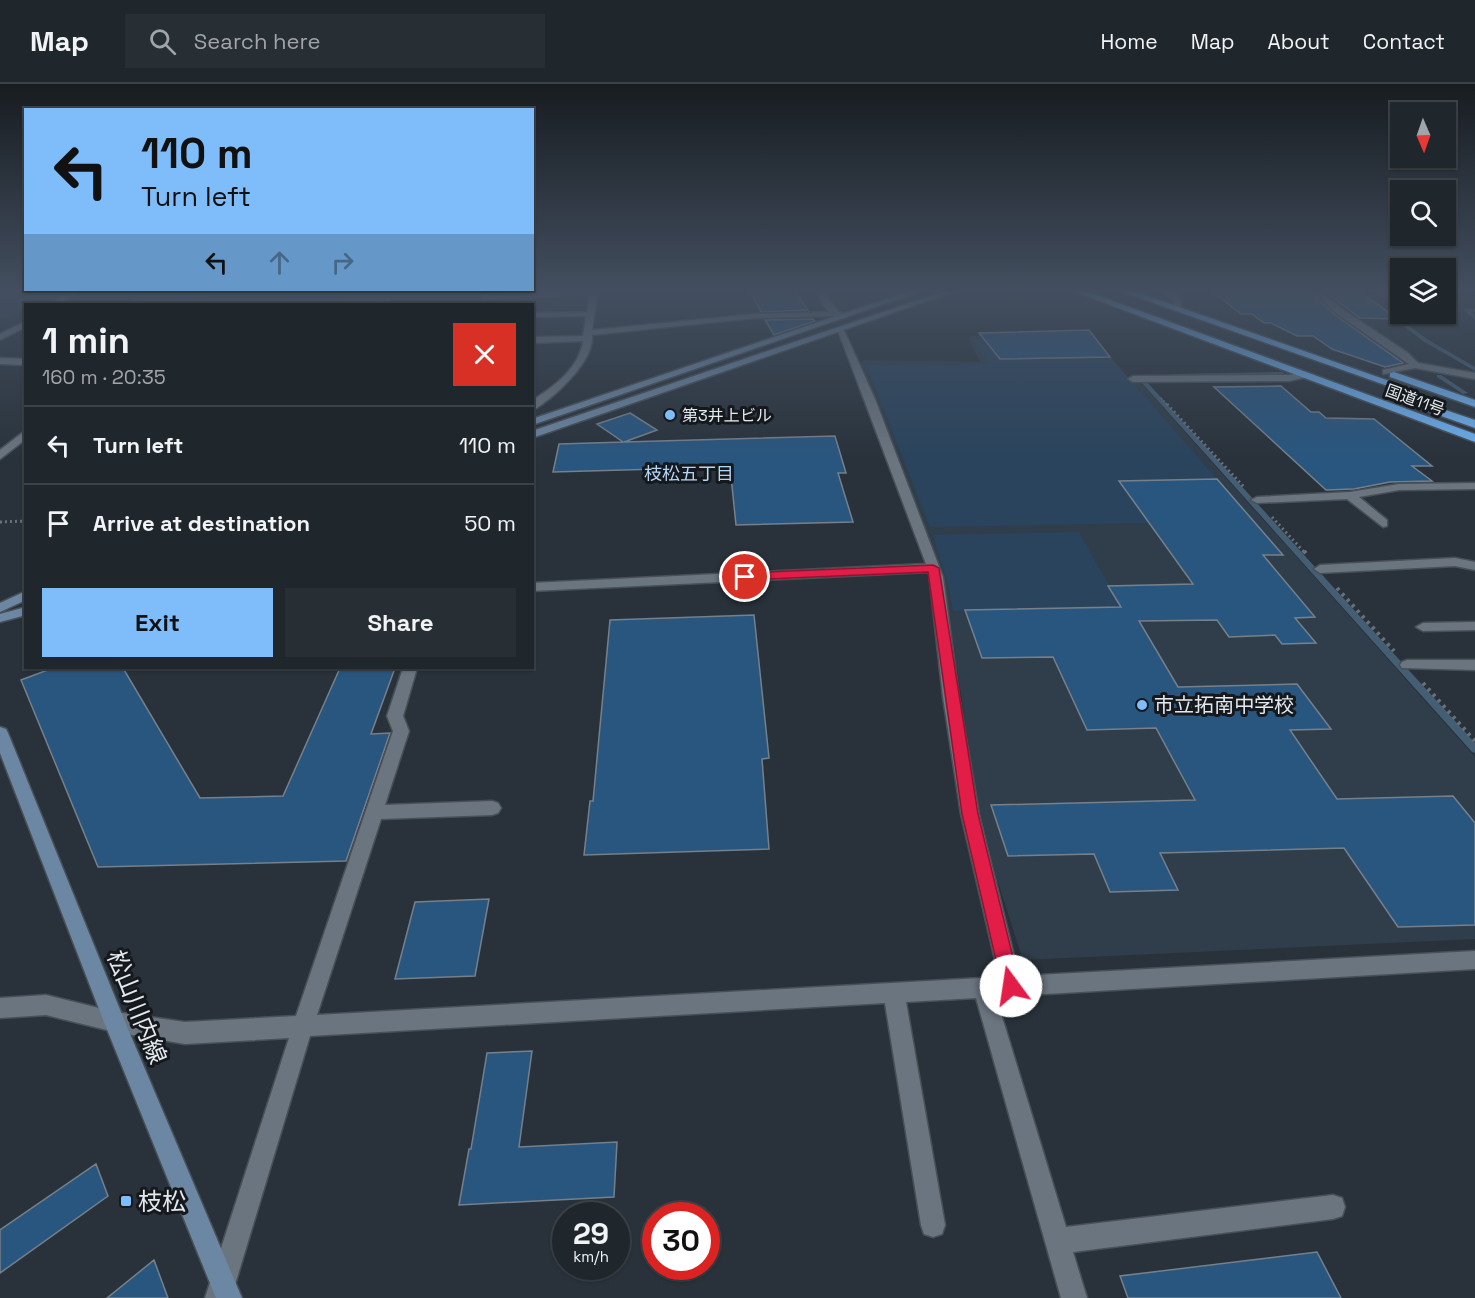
<!DOCTYPE html>
<meta charset="utf-8">
<style>
:root{--surface:#1f262c;--page:#272e34;--text:#f1f3f6;--muted:#a1a5a9;--line:#3c4348;--accent:#7fbdfa}
body{margin:0;font-family:"Space Grotesk","Noto Sans JP",sans-serif;background:var(--page);color:var(--text);height:100vh;display:flex;flex-direction:column;font-size:22px;white-space:nowrap}
*{box-sizing:border-box;margin:0}
p{font-size:20px;color:var(--muted)}
.icon{flex:none;width:33px;height:33px;fill:none;stroke:currentColor;stroke-width:2;stroke-linecap:round;stroke-linejoin:round}
.map{position:relative;flex:1;overflow:hidden}
.panel{position:absolute;left:24px;top:219px;width:510px;height:366px;display:flex;flex-direction:column;background:var(--surface);border-radius:0px;box-shadow:0 2px 4px #0004,0 0 0 2px var(--line)}
.panel>*{flex:none}
.banner{position:absolute;left:24px;top:24px;width:510px;height:183px;border-radius:0px;box-shadow:0 2px 4px #0004,0 0 0 2px var(--line);background:#7fbdfa;color:#111;overflow:hidden}
.needle{width:39px;rotate:178deg}
.fabs{position:absolute;left:1390px;top:18px;display:grid;gap:12px}
.fabs a{display:grid;place-items:center;width:66px;height:66px;border-radius:0px;background:var(--surface);box-shadow:0 2px 4px #0004,0 0 0 2px var(--line);font-size:30px}
.speed{position:absolute;left:552px;top:1118px;display:flex;gap:12px;font-size:30px;font-weight:700;text-align:center}
.speed>*{display:grid;place-content:center;width:78px;height:78px;border-radius:50%;background:var(--surface);box-shadow:0 2px 4px #0004,0 0 0 2px var(--line);line-height:1}
.speed small{font-size:15px;font-weight:400}
.speed .limit{border:9px solid #d22;background:#fff;color:#111}
.pin{position:absolute;display:grid;place-items:center;width:51px;height:51px;color:#fff;margin:-26px;border:3px solid #fff;border-radius:50%;box-shadow:0 2px 6px #0007}
.me{position:absolute;width:66px;margin:-33px;rotate:346deg;stroke-linejoin:round;filter:drop-shadow(0 0 4px #0008)}
.turn{display:flex;align-items:center;gap:21px;height:126px;padding:0 18px;font-size:27px}
.turn .icon{width:78px;height:78px;stroke-width:2.5}
.turn b{display:block;font-size:42px;line-height:51px}
.lanes{display:flex;align-items:center;height:57px;padding:0 18px;background:#0003;justify-content:center;gap:30px;direction:ltr}
.lanes .off{opacity:.35}
.round{display:grid;place-items:center;flex:none;width:63px;height:63px;border-radius:0px;background:var(--page)}
.headline{display:flex;align-items:center;justify-content:space-between;height:102px;padding:0 18px}
h1{font-size:36px;font-weight:600;line-height:45px}
.button{display:flex;gap:12px;margin-top:auto;padding:12px 18px}
.button a{flex:1;height:69px;border-radius:0px;background:var(--accent);color:#111;font-size:24px;font-weight:600;line-height:69px;text-align:center}
.button a+a{background:var(--page);color:var(--text)}
ul{padding:0;list-style:none}
li{display:flex;align-items:center;gap:18px;height:78px;padding:0 18px;border-top:2px solid var(--line)}
li div{flex:1}
li b{display:block;font-size:22px}
li em{font-style:normal}
header{display:flex;align-items:center;gap:36px;box-sizing:border-box;height:84px;padding:0 30px;background:var(--surface);border-bottom:2px solid var(--line)}
header strong{font-size:28px}
nav{display:flex;gap:33px;margin-inline-start:auto;font-size:21px}
.search{width:420px;height:54px;background:var(--page);display:flex;align-items:center;gap:15px;box-sizing:border-box;padding:0 21px;border-radius:0px;color:var(--muted);font-size:22px}
.map>svg:first-child{display:block}
.built{fill:#303e4b}
.green{fill:#2a445d}
.lines{fill:none;stroke-linecap:round;stroke-linejoin:round}
.stream{fill:#445e74;fill-rule:evenodd}
.building{fill:#29567f;stroke:#76808b;stroke-width:1.5}
.street-casing{stroke:#485057;stroke-width:3}
.secondary-casing{stroke:#485057;stroke-width:3}
.highway-casing{stroke:#485057;stroke-width:3}
.path-far2{stroke:#687078;stroke-width:2;stroke-dasharray:1.5 2;stroke-linecap:butt}
.path-far1{stroke:#687078;stroke-width:3;stroke-dasharray:2 3;stroke-linecap:butt}
.path{stroke:#687078;stroke-width:4;stroke-dasharray:3 4.5;stroke-linecap:butt}
.street{fill:#6b7580;fill-rule:evenodd}
.secondary{fill:#6c87a3;fill-rule:evenodd}
.highway{fill:#6db2f4;fill-rule:evenodd}
.route{fill:#e11d48;stroke:#92132f;stroke-width:1.5}
.poi-dot{fill:#7fbdfa;stroke:#15191d;stroke-width:2}
.labels{text-anchor:middle;dominant-baseline:central;stroke-width:6;stroke-linejoin:round;paint-order:stroke}
.far-street-label{font-size:16px;fill:#e3e9ef;stroke:#15191d}
.far-poi-label{font-size:16px;fill:#e3e9ef;stroke:#15191d;text-anchor:start}
.far-neighbourhood-label{font-size:18px;fill:#b3d5f7;stroke:#15191d}
.poi-label{font-size:20px;fill:#e3e9ef;stroke:#15191d;text-anchor:start}
.near-street-label{font-size:24px;fill:#e3e9ef;stroke:#15191d}
.near-poi-label{font-size:24px;fill:#e3e9ef;stroke:#15191d;text-anchor:start}
</style>
<header>
<strong>Map</strong>
<div class="search"><svg class="icon" aria-label="search" viewBox="0 0 24 24"><circle cx="10" cy="10" r="6"/><path d="M15 15l6 6"/></svg>Search here</div>
<nav><a>Home</a><a>Map</a><a>About</a><a>Contact</a></nav>
</header>
<div class="map">
<svg width="1475" height="1214" viewBox="0 0 1475 1214">
<rect width="100%" height="100%" fill="#29323b"/>
<path class="built" d="M0,206H65L42,220H26L25,228L14,229L5,235H0Z
M1089,247L1130,296L1143,301L1475,673V855L1023,876L996,792L977,715L945,505L927,451L859,278L864,276L980,278L968,254L973,252Z"/>
<path class="green" d="M972,255H984L1000,275L1110,273L1217,395L1120,397L1149,439L930,443L866,281L989,280Z
M1079,448L1121,523L953,527L949,505L933,451Z"/>
<g class="lines">
<path class="stream" d="M1373,206H1379L1385,211L1370,213L1427,255L1475,283V287L1423,257L1364,212L1378,210Z
M1464,225H1475V227H1470L1475,232V236L1464,227Z
M1282,288L1285,290L1284,291L1176,294L1173,292L1176,290Z
M1437,291H1441L1468,309L1463,310L1437,293Z
M1142,297H1146L1475,659V669L1472,668L1142,299Z"/>
</g>
<path class="building" d="M749,206H794L808,226L761,228Z
M1210,206H1309L1335,231L1403,279L1385,283L1332,265L1313,252H1297L1271,239H1264L1252,230H1241Z
M1323,206H1357L1397,235L1360,234Z
M813,235L815,237L774,251L765,236Z
M1089,246L1110,273L1000,275L979,249Z
M1281,302L1311,328H1319L1326,334L1374,335L1432,382H1412L1432,397L1390,398L1354,405L1326,406L1214,303Z
M630,329L657,346L624,358L835,352L846,389H838L853,438L736,441L730,383L553,388L559,360L623,358L597,340Z
M1217,395L1283,471H1263L1315,533L1295,534L1316,559L1282,560L1275,551L1229,553L1217,536L1139,537L1178,603L1297,600L1331,645L1290,646L1337,715L1453,712L1475,739V841L1398,843L1344,764L1160,769L1178,806L1110,808L1094,770L1008,772L991,721L1195,716L1156,644L1087,646L1053,573L982,574L965,526L1121,523L1108,502L1193,500L1119,397Z
M754,531L769,674L762,675L769,765L584,771L590,717H593L610,536Z
M53,584H123L200,714L283,712L340,584H395L371,650L390,649L346,777L98,783L21,596Z
M489,815L475,892L395,895L415,818Z
M532,967L519,1063L617,1058L614,1113L459,1121L469,1065H471L487,969Z
M96,1080L108,1112L0,1189V1146Z
M1317,1168L1341,1214H1128L1120,1192Z
M154,1176L168,1214H107Z"/>
<g class="lines">
<defs>
<path id="street" d="M72,206H81L60,220H51Z
M598,206L592,246L755,230L829,228L822,220L817,206H825C830,219 836,226 846,233L842,235L833,232L755,234L592,251C595,277 554,314 532,327L533,316C555,302 579,284 583,257L532,259V253L583,252L586,232L532,233V229L587,228L590,210L485,215L481,213L485,211Z
M1162,206H1170L1180,214L1181,223H1175L1173,217Z
M1311,206H1319L1342,225L1408,269L1418,279L1475,289V295L1415,284L1383,290V286L1409,280L1336,229Z
M389,216L390,218L386,220L131,219L135,217Z
M26,237V243L0,256V250Z
M837,244L844,246L875,315L943,493L959,613L979,730L1019,892L1475,867V885L996,913L1066,1143L1333,1111L1342,1114L1345,1123L1342,1132L1333,1135L1073,1168L1087,1214H1061L976,914L906,918L945,1141L942,1150L933,1153L924,1150L921,1141L885,919L310,952L231,1214H205L289,954L185,960L115,948L46,931L0,934V914L46,911L115,928L185,938L296,932L393,647L387,632L403,584H417L403,632L409,647L385,721L492,717L498,719L501,724L498,729L492,731L381,735L317,931L999,893L961,730L943,613L929,488L532,507V499L926,480Z
M0,274L26,275V281L0,280Z
M1304,288L1309,291L1307,293L1289,297L1133,298L1128,295L1133,292L1289,291Z
M26,346V355L0,375V366Z
M1475,399V405L1399,406L1359,413L1387,436V442L1383,443L1347,415L1257,419L1251,416L1257,413L1350,408L1399,400Z
M1455,474L1475,478V486L1455,482L1320,489L1314,485L1320,481Z
M1475,538V546L1423,547L1416,543L1423,539Z
M1407,576H1475V586L1402,584L1400,581L1402,578Z"/>
<path id="secondary" d="M913,206H925L532,341V335Z
M948,206H959L532,354V347Z
M26,507V516L0,528V519Z
M26,523V531L0,538V530Z
M0,643L6,645L8,649L125,938L242,1214H216L104,938L0,669Z"/>
<path id="highway" d="M1070,206H1083L1475,350V358Z
M1117,206H1131L1412,305L1406,308L1402,307Z
M1394,288L1475,316V323L1390,293V289Z
M1389,307L1475,336V344L1385,312V308Z"/>
</defs>
<use href="#street" class="street-casing"/>
<use href="#secondary" class="secondary-casing"/>
<use href="#highway" class="highway-casing"/>
<path class="path-far2" d="M1475,227H1469L1475,232
M1161,314L1168,322"/>
<path class="path-far1" d="M1167,320L1244,403
M1272,433L1305,469
M0,438L26,437"/>
<path class="path" d="M1304,467L1308,472
M1337,504L1394,567
M1423,599L1475,657"/>
<use href="#street" class="street"/>
<use href="#secondary" class="secondary"/>
<use href="#highway" class="highway"/>
</g>
<linearGradient id="sky" x2="0" y2="1"><stop stop-color="#171c20"/><stop offset="0.55" stop-color="#434f60"/><stop offset="1" stop-color="#434f60" stop-opacity="0"/></linearGradient>
<rect width="1475" height="376" fill="url(#sky)"/>
<path class="route" d="M933,481L939,484L978,730L1020,902L1018,908L1011,911L1005,908L1002,902L962,730L928,488L745,496L739,493L745,489Z"/>
<g class="poi-dot">
<circle cx="670" cy="331" r="6"/>
<circle cx="1142" cy="621" r="6"/>
<rect x="120" y="1111" width="12" height="12" rx="3"/>
</g>
<g class="labels">
<g class="far-street-label">
<text transform="translate(1415 316) rotate(20)">国道11号</text>
</g>
<g class="far-poi-label">
<text x="682" y="331">第3井上ビル</text>
</g>
<g class="far-neighbourhood-label">
<text x="689" y="389">枝松五丁目</text>
</g>
<g class="poi-label">
<text x="1154" y="621">市立拓南中学校</text>
</g>
<g class="near-street-label">
<text transform="translate(137 923) rotate(68)">松山川内線</text>
</g>
<g class="near-poi-label">
<text x="138" y="1117">枝松</text>
</g>
</g>
</svg>
<div class="fabs">
<a><svg class="needle" viewBox="-14 -14 28 28"><path d="M0-13l5 13h-10z" fill="#e53935"/><path d="M0 13l5-13h-10z" fill="#a1a5a9"/></svg></a>
<a><svg class="icon" aria-label="search" viewBox="0 0 24 24"><circle cx="10" cy="10" r="6"/><path d="M15 15l6 6"/></svg></a>
<a><svg class="icon" aria-label="layers" viewBox="0 0 24 24"><path d="M12 4l9 5-9 5-9-5zM3 14l9 5 9-5"/></svg></a>
</div>
<div class="speed"><div>29<small>km/h</small></div><div class="limit">30</div></div>
<div class="pin" style="left:745px;top:493px;background:#d93025"><svg class="icon" aria-label="arrive" viewBox="0 0 24 24"><path d="M6 21V4h12l-3 4 3 4H6"/></svg></div>
<svg class="me" style="left:1011px;top:902px" viewBox="-20 -20 40 40"><circle r="19" fill="#fff"/><path d="M0-13L10 11 0 6-10 11z" fill="#e11d48"/></svg>
<div class="banner">
<div class="turn"><svg class="icon" aria-label="left" viewBox="0 0 24 24"><path d="M17 20v-9H6M10 6l-5 5 5 5"/></svg><div><b>110 m</b>Turn left</div></div>
<div class="lanes"><svg class="icon" aria-label="left" viewBox="0 0 24 24"><path d="M17 20v-9H6M10 6l-5 5 5 5"/></svg><svg class="icon off" aria-label="ahead" viewBox="0 0 24 24"><path d="M12 20V5M6 11l6-6 6 6"/></svg><svg class="icon off" aria-label="right" viewBox="0 0 24 24"><path d="M7 20v-9h11M14 6l5 5-5 5"/></svg></div>
</div>
<section class="panel">
<div class="headline"><div><h1>1 min</h1><p>160 m · 20:35</p></div><a class="round" style="background:#d93025;color:#fff"><svg class="icon" aria-label="close" viewBox="0 0 24 24"><path d="M6 6l12 12M18 6L6 18"/></svg></a></div>
<ul>
<li><svg class="icon" aria-label="left" viewBox="0 0 24 24"><path d="M17 20v-9H6M10 6l-5 5 5 5"/></svg><div><b>Turn left</b></div><em>110 m</em></li>
<li><svg class="icon" aria-label="arrive" viewBox="0 0 24 24"><path d="M6 21V4h12l-3 4 3 4H6"/></svg><div><b>Arrive at destination</b></div><em>50 m</em></li>
</ul>
<div class="button"><a>Exit</a><a>Share</a></div>
</section>
</div>
